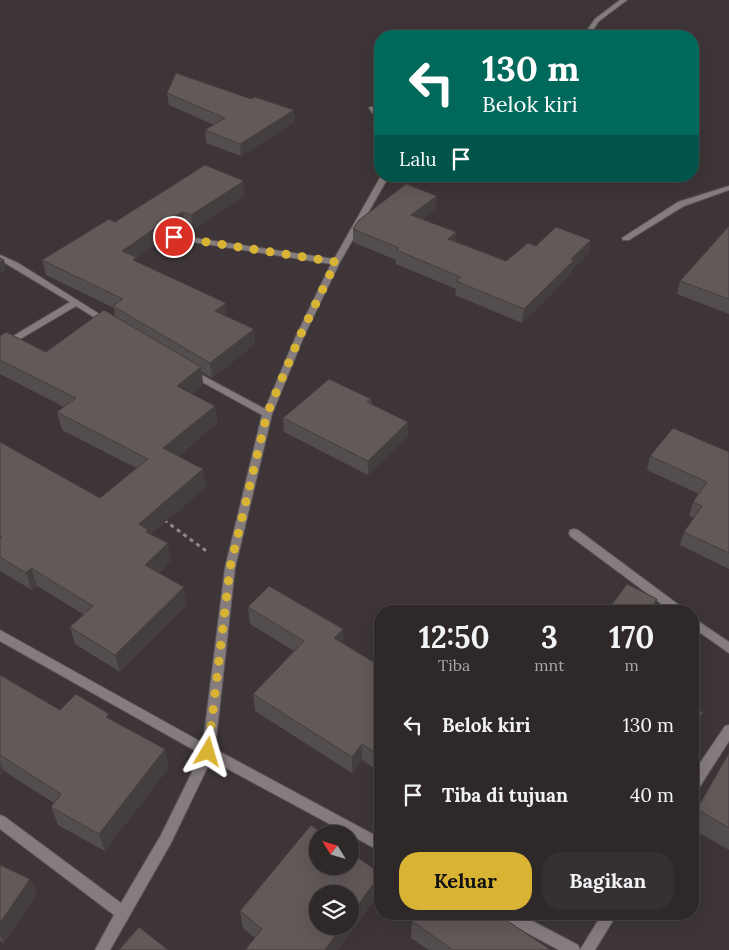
<!DOCTYPE html>
<html lang="id">
<style>
:root{--surface:#2e2829;--page:#363031;--text:#f1f3f6;--muted:#a7a6a8;--line:#494446;--accent:#d9b334}
body{margin:0;font-family:Lora,serif;background:var(--page);color:var(--text);height:100vh;display:flex;flex-direction:column;font-size:19px;white-space:nowrap}
*{box-sizing:border-box;margin:0}
p{font-size:16px;color:var(--muted)}
.icon{flex:none;width:28px;height:28px;fill:none;stroke:currentColor;stroke-width:2;stroke-linecap:round;stroke-linejoin:round}
.map{position:relative;flex:1;overflow:hidden}
.side{position:absolute;left:374px;top:605px;width:325px;height:315px;display:flex;flex-direction:column;background:var(--surface);border-radius:20px;box-shadow:0 5px 20px #0002,0 0 0 1px var(--line)}
.side>*{flex:none}
.top-card{position:absolute;left:374px;top:30px;width:325px;height:152px;border-radius:20px;box-shadow:0 5px 20px #0002,0 0 0 1px var(--line);background:#00695c;color:#fff;overflow:hidden}
.needle{width:32px;rotate:307deg}
.controls{position:absolute;left:309px;top:825px;display:grid;gap:10px}
.controls a{display:grid;place-items:center;width:50px;height:50px;border-radius:50%;background:var(--surface);box-shadow:0 5px 20px #0002,0 0 0 1px var(--line);font-size:25px}
.pin{position:absolute;display:grid;place-items:center;width:42px;height:42px;color:#fff;margin:-21px;border:2px solid #fff;border-radius:50%;box-shadow:0 1px 5px #0007}
.me{position:absolute;width:55px;margin:-28px;rotate:7deg;stroke-linejoin:round;filter:drop-shadow(0 0 4px #0008)}
.turn{display:flex;align-items:center;gap:18px;height:105px;padding:0 25px;font-size:22px}
.turn .icon{width:65px;height:65px;stroke-width:2.5}
.turn b{display:block;font-size:35px;line-height:42px}
.then{display:flex;align-items:center;height:48px;padding:0 25px;background:#0003;gap:10px;font-size:19px}
.eta{display:flex;justify-content:space-evenly;align-items:center;height:85px;text-align:center}
.eta b{font-size:30px;font-weight:700;line-height:35px}
.button{display:flex;gap:10px;margin-top:auto;padding:10px 25px}
.button a{flex:1;height:58px;border-radius:20px;background:var(--accent);color:#111;font-size:20px;font-weight:700;line-height:58px;text-align:center}
.button a+a{background:var(--page);color:var(--text)}
ul{padding:0;list-style:none}
li{display:flex;align-items:center;gap:15px;height:70px;padding:0 25px}
li div{flex:1}
li b{display:block;font-size:19px}
li em{font-style:normal}
.map>svg:first-child{display:block}
.lines{fill:none;stroke-linecap:round;stroke-linejoin:round}
.lane-casing{stroke:#5a5456;stroke-width:2}
.street-casing{stroke:#5a5456;stroke-width:2}
.path{stroke:#8f888a;stroke-width:3;stroke-dasharray:4 4;stroke-linecap:butt}
.lane{fill:#857c7e;fill-rule:evenodd}
.street{fill:#857c7e;fill-rule:evenodd}
.wall{fill:#544d4d}
.shaded-wall{fill:#453e3e}
.building{fill:#625959;stroke:#453e3e}
.route{stroke:#d9b334;stroke-width:9;stroke-dasharray:0 16.2}
</style>
<div class="map">
<svg width="729" height="950" viewBox="0 0 729 950">
<rect width="100%" height="100%" fill="#3d3537"/>
<g class="lines">
<defs>
<path id="lane" d="M574,529L578,530L683,608L684,611H671L570,536L569,533L570,530Z
M692,617L729,642V653L692,627Z"/>
<path id="street" d="M620,0H627L599,21L589,36H583L595,19Z
M370,107H374L380,114V121L378,120L369,108Z
M381,176H389L340,262L304,336L272,414L235,568L215,749L380,838V851L211,760L171,843L110,950H95L114,915L0,829V815L5,817L121,903L161,835L201,754L0,641V630L203,743L225,568L262,415L186,373L188,371H194L265,409L296,336L331,264L174,239L170,237L174,235L334,259Z
M729,186V190L684,206L629,240H623L622,238L678,202Z
M0,255L18,263L112,322L111,324H105L76,306L0,351V344L70,302L0,260Z
M729,725V741L697,791L692,793V775L725,726Z
M499,914H519L578,945L580,950L602,914H617L595,950H559L501,919Z"/>
</defs>
<use href="#lane" class="lane-casing"/>
<use href="#street" class="street-casing"/>
<path class="path" d="M164,520L209,553"/>
<use href="#lane" class="lane"/>
<use href="#street" class="street"/>
</g>
<path class="wall" d="M167,93L251,99L294,110V122L241,156L206,143L205,130L214,125L169,105Z
M245,196L193,230L185,227L169,235L136,258L137,262L226,303L227,316L255,344L212,378L202,372L203,385L192,394L215,406L217,423L178,456L206,487L151,534L171,560L159,573L187,605L120,672L75,644L70,627L83,614L37,586L32,590L0,571V442L100,498L136,468L62,430L57,412L64,407L0,374V336L46,352L115,317L114,308L46,275L42,260L115,222Z
M436,209L422,220L456,232L455,241L506,261L536,246L589,253L572,269V273L522,323L455,295L456,289L396,264V260L353,242V229Z
M729,226V314L677,294L680,281Z
M371,399V404L408,436L368,475L284,432L283,418Z
M729,452V569L680,545L684,532L694,518L689,516L693,502L699,494L647,470L650,456Z
M248,607L343,644L380,666V772L362,760L352,773L255,711L253,694L294,651L250,624Z
M0,675L60,710L110,720L169,767L105,851L58,825L51,807L54,803L4,771L0,775Z
M729,753V850L692,829V821L697,809Z
M0,865L30,879L37,893L4,943L0,941Z
M380,892L338,950H245L255,938L243,928L240,911Z
M412,921L551,950H429L411,938Z"/>
<path class="shaded-wall" d="M294,110V122L241,156L240,144Z
M244,181L245,196L193,230L191,215Z
M437,196L436,209L411,229V215Z
M183,212L185,227L169,235L136,258L139,272L122,251L167,220Z
M456,232L455,245L448,239Z
M591,240L589,253L572,269V273L522,323L524,309L571,259Z
M4,260L6,270L0,274V262Z
M226,303L227,318L215,311Z
M254,329L255,344L212,378L210,363Z
M201,367L203,385L180,404L177,386Z
M215,406L217,423L166,465L163,448Z
M408,422V436L368,475V461Z
M203,469L206,487L149,536L139,524Z
M168,543L171,560L149,583L145,565Z
M31,568L37,586L32,590L26,573Z
M184,587L187,605L120,672L115,655Z
M657,599L654,611H649Z
M343,629V645L334,638Z
M703,712L696,728L692,735V729Z
M362,744V760L352,773V757Z
M165,749L169,767L105,851L99,834Z
M0,761L4,771L0,775Z
M380,875V892L338,950H325L342,926H350V916Z
M30,879L37,893L4,943L0,936V923Z"/>
<path class="building" d="M176,73L251,99L255,97L294,110L240,144L205,130L225,118L167,93Z
M205,165L244,181L191,215L183,212L167,220L122,251L136,257L133,260L226,303L215,311L254,329L210,363L113,306L123,299L42,260L109,219L115,222Z
M406,184L437,196L411,215L456,232L448,239L506,261L528,243L536,246L556,227L591,240L571,259L574,260L524,309L456,281L461,277L396,250L399,248L353,229L359,220Z
M729,226V299L680,281Z
M0,258L4,260L0,262Z
M104,310L201,367L177,386L215,406L163,448L203,469L139,524L148,530L146,532L168,543L145,565L184,587L115,655L70,627L93,606L31,568L26,573L0,557V539L2,537L0,536V442L100,498L148,459L57,412L76,398L0,360V336L6,332L46,352Z
M329,379L371,399L367,402L408,422L368,461L283,418Z
M673,428L729,452V553L684,532L702,506L693,502L707,482L650,456Z
M627,584L657,599L649,611H607Z
M269,586L343,629L334,638L380,666V756L362,744L352,757L253,694L304,641L248,607Z
M0,675L60,710L76,694L109,714L106,717L165,749L99,834L51,807L61,794L0,755Z
M692,707L703,712L692,729Z
M729,753V828L697,809Z
M311,825L323,834H318V866H350V852L380,873V875L350,916V894H318V926H342L325,950H245L262,929L240,911Z
M0,865L30,879L0,923Z
M418,914H497L551,950H453L412,921Z
M139,927L168,950H119Z"/>
<g class="lines">
<path class="route" d="M174,237L336,262L300,336L267,414L230,568L208,752"/>
</g>
</svg>
<div class="controls">
<a><svg class="needle" viewBox="-14 -14 28 28"><path d="M0-13l5 13h-10z" fill="#e53935"/><path d="M0 13l5-13h-10z" fill="#a7a6a8"/></svg></a>
<a><svg class="icon" aria-label="layers" viewBox="0 0 24 24"><path d="M12 4l9 5-9 5-9-5zM3 14l9 5 9-5"/></svg></a>
</div>
<div class="pin" style="left:174px;top:237px;background:#d93025"><svg class="icon" aria-label="arrive" viewBox="0 0 24 24"><path d="M6 21V4h12l-3 4 3 4H6"/></svg></div>
<svg class="me" style="left:208px;top:752px" viewBox="-20 -20 40 40"><path d="M0-17L14 15 0 8-14 15z" fill="#d9b334" stroke="#fff" stroke-width="4"/></svg>
<div class="top-card">
<div class="turn"><svg class="icon" aria-label="left" viewBox="0 0 24 24"><path d="M17 20v-9H6M10 6l-5 5 5 5"/></svg><div><b>130 m</b>Belok kiri</div></div>
<div class="then">Lalu<svg class="icon" aria-label="arrive" viewBox="0 0 24 24"><path d="M6 21V4h12l-3 4 3 4H6"/></svg></div>
</div>
<section class="side">
<div class="eta">
<div><b>12:50</b><p>Tiba</p></div>
<div><b>3</b><p>mnt</p></div>
<div><b>170</b><p>m</p></div>
</div>
<ul>
<li><svg class="icon" aria-label="left" viewBox="0 0 24 24"><path d="M17 20v-9H6M10 6l-5 5 5 5"/></svg><div><b>Belok kiri</b></div><em>130 m</em></li>
<li><svg class="icon" aria-label="arrive" viewBox="0 0 24 24"><path d="M6 21V4h12l-3 4 3 4H6"/></svg><div><b>Tiba di tujuan</b></div><em>40 m</em></li>
</ul>
<div class="button"><a>Keluar</a><a>Bagikan</a></div>
</section>
</div>
